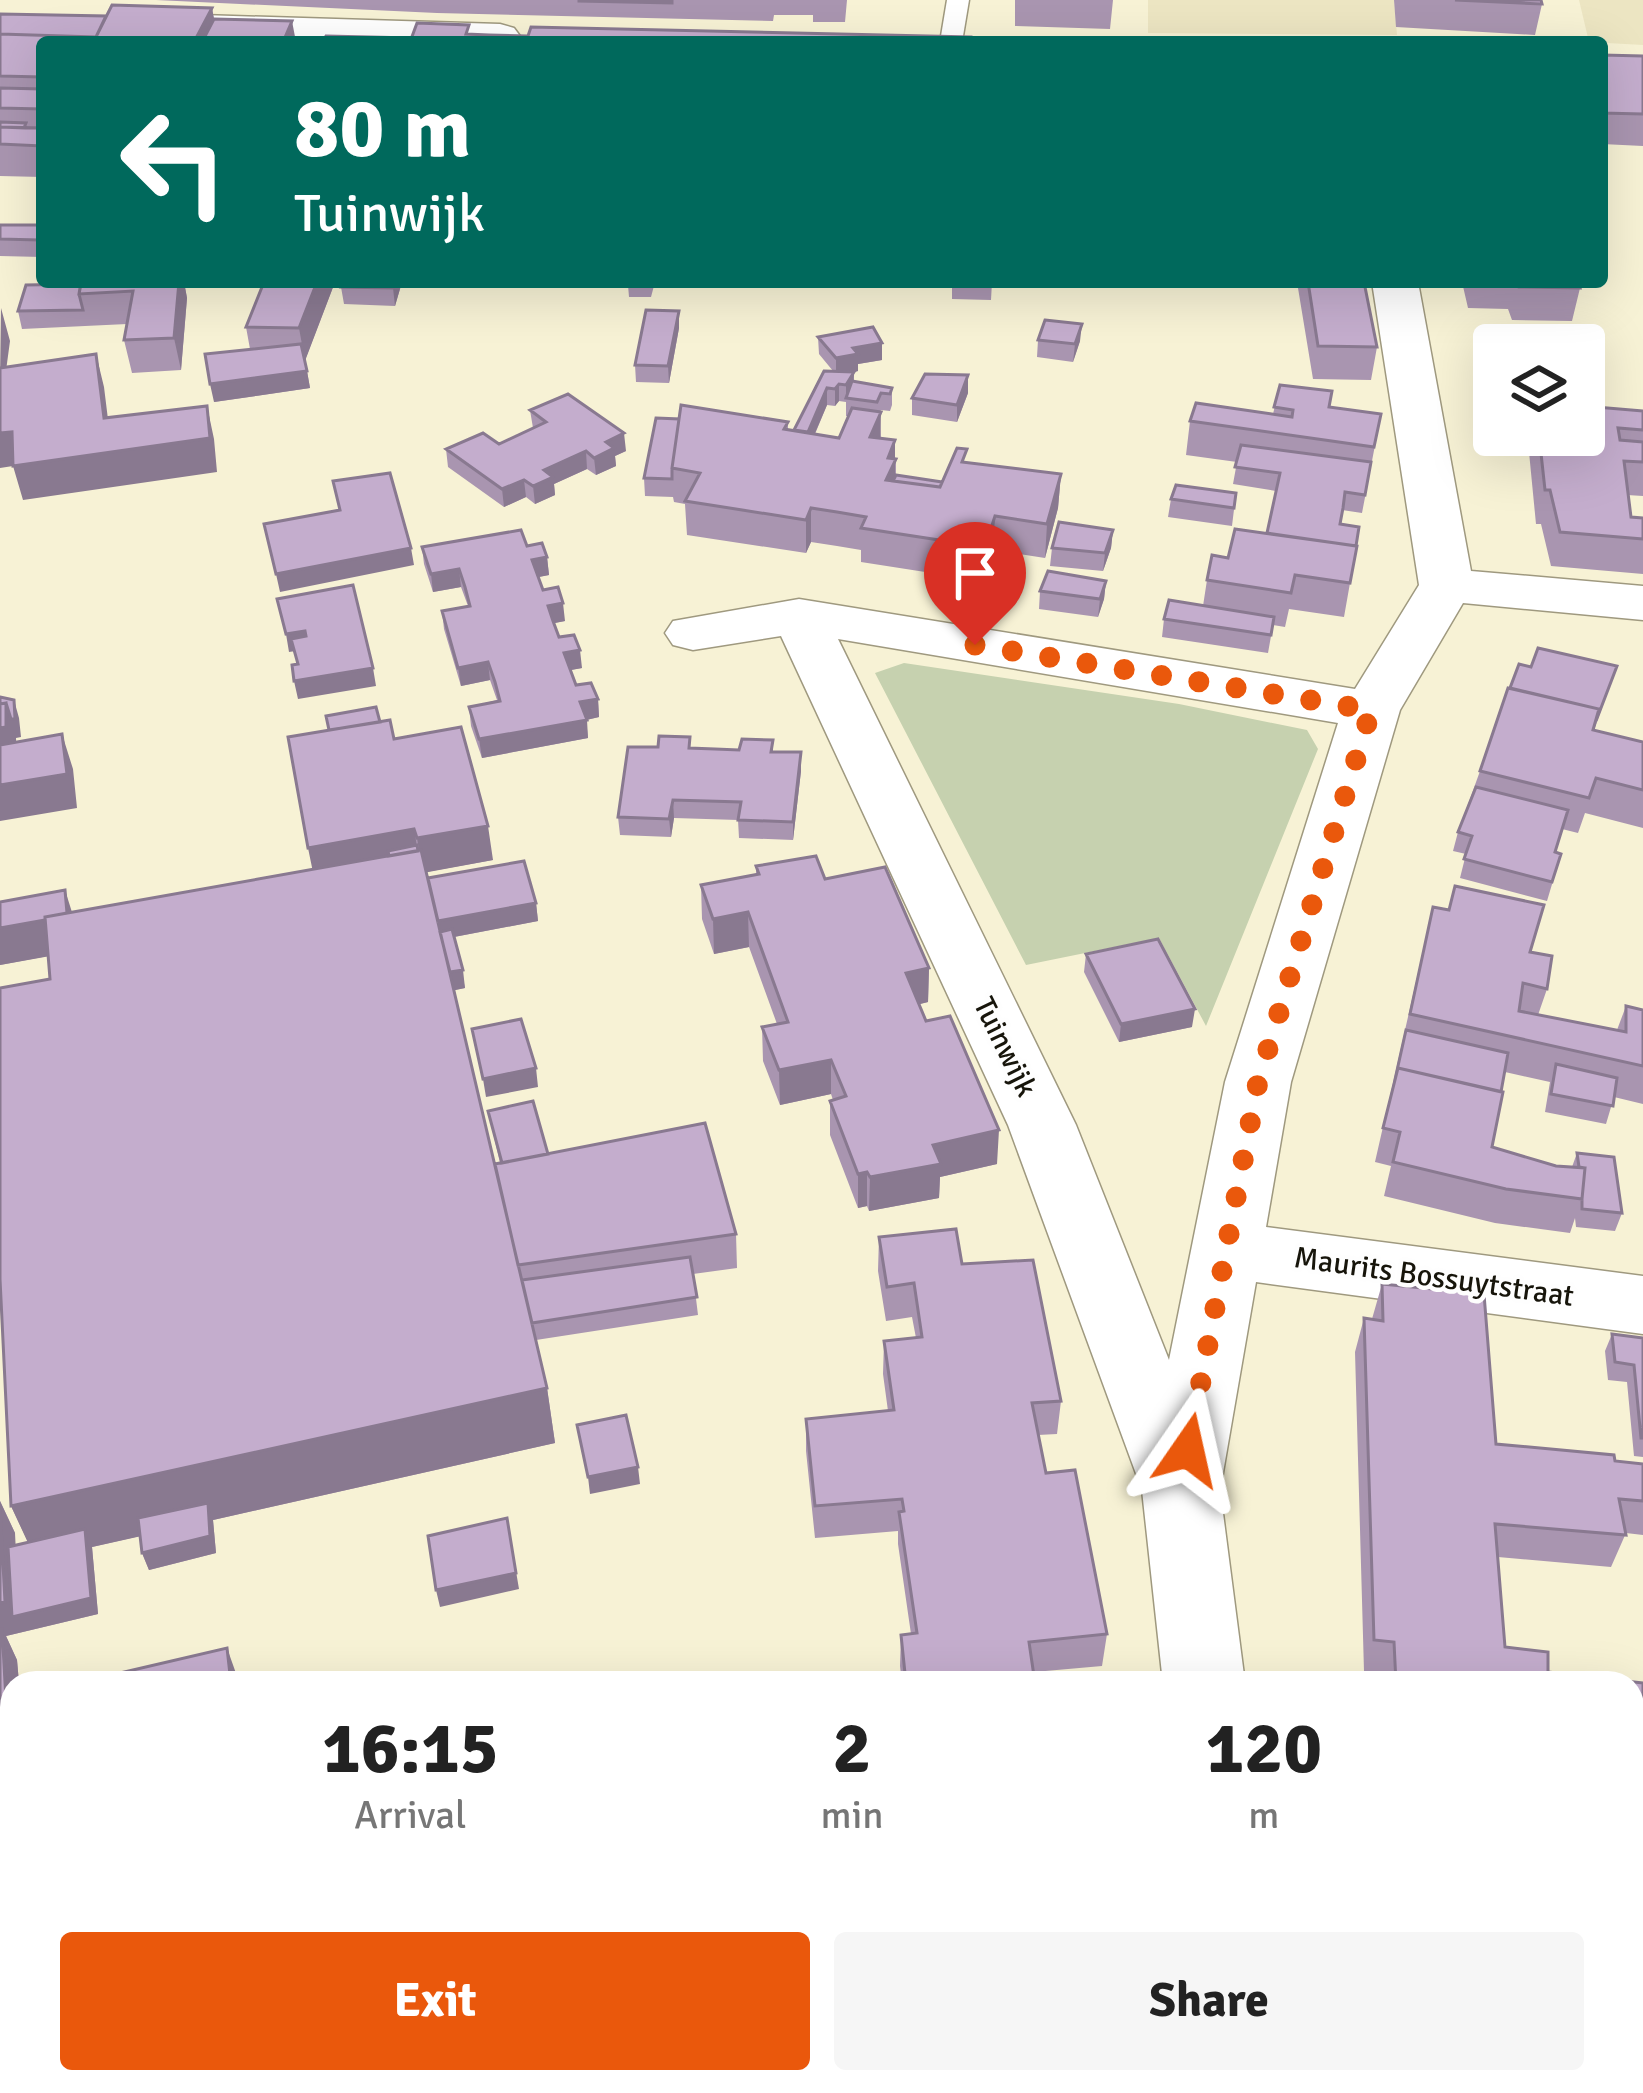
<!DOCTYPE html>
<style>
:root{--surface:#fff;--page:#f6f6f6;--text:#222;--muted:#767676;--accent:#ea580c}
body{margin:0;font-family:Signika,sans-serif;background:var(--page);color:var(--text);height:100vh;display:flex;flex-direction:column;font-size:45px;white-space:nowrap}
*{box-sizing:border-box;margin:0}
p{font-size:39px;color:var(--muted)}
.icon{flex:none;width:66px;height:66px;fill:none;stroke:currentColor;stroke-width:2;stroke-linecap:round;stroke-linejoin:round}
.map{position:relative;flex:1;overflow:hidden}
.panel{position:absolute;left:0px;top:1671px;width:1644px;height:423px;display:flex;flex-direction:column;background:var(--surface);border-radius:36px 36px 0 0;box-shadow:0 12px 48px #0002}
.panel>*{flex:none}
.hud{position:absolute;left:36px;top:36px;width:1572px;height:252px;border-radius:12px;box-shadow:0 12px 48px #0002;background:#00695c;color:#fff;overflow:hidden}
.fabs{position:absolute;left:1473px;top:324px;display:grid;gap:24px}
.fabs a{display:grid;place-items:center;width:132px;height:132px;border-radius:12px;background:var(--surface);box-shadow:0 12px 48px #0002;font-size:60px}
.pin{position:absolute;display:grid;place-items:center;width:102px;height:102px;color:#fff;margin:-123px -51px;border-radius:50% 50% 50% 0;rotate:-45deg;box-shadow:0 0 12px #0007}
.pin .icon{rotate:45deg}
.me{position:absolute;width:132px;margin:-66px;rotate:11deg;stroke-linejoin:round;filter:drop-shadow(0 0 9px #0008)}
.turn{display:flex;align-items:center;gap:42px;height:252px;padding:0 60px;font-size:54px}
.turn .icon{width:156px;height:156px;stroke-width:2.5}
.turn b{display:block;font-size:84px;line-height:102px}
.eta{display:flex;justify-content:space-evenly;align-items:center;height:204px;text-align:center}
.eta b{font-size:72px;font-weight:800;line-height:84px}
.action{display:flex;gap:24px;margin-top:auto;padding:24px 60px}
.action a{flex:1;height:138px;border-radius:12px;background:var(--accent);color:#fff;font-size:48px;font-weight:800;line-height:138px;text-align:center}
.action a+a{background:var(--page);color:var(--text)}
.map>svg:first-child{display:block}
.built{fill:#ece5c2}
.green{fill:#c6d1af}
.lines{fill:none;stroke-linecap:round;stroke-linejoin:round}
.lane-casing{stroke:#9f997f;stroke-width:3}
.street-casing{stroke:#9f997f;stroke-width:3}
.lane{fill:#fff;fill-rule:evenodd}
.street{fill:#fff;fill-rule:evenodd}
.wall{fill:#a995b0;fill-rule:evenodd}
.shaded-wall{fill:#897990}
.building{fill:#c4adcd;stroke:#897990;stroke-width:3}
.route{stroke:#ea580c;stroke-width:21;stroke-dasharray:0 37.8}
.labels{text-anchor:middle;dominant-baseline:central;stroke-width:9;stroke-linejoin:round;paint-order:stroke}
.street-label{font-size:30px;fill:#17150b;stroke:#fefefe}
</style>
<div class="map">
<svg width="1643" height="2093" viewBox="0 0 1643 2093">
<rect width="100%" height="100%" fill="#f7f2d5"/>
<path class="built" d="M1148,0H1394L1397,35L1148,33Z
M1579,0H1643V45L1589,42Z"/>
<path class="green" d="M904,663L1179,704L1307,730L1318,749L1206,1026L1159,938L1026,965L875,673Z"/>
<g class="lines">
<defs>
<path id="lane" d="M947,0H969L962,42H940Z"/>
<path id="street" d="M202,15L500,24L514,28L520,36L516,42H303L188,35L182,27L188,19Z
M1372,282H1418L1471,571L1643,586V620L1463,603L1400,710L1291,1082L1266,1227L1643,1276V1334L1256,1282L1220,1490L1245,1683H1163L1142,1490L1008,1125L781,636L693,650L673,645L665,633L673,621L799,599L1355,689L1419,585ZM838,639L1338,723L1225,1082L1169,1360L1076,1125Z
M1206,2082H1298L1300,2093H1208Z"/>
</defs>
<use href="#lane" class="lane-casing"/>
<use href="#street" class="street-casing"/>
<use href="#lane" class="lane"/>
<use href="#street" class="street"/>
</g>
<path class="wall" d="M156,0H865H847L845,22H813V15H774L773,21L437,13Z
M1015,0H1113L1110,29L1015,26Z
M1394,0H1541L1542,4L1535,35L1396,27Z
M212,8L214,19L42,42V177L0,176V14L106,16Z
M1602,55L1643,56V146L1602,144Z
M0,225H42V257L0,256Z
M81,282H184L187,298L181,370L132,373L124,340L127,324L22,329L18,311L81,284Z
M335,282L305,360L310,388L214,402L250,349L246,327Z
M402,282L395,306L344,304L341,287Z
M614,282H655L651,297H629L628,285Z
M952,282H992L991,300L952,299Z
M1297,282H1364L1377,347L1371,380L1313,379Z
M1462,282H1578L1580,288L1572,321L1512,320L1508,309L1468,308Z
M679,311V328L669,383L636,382L635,365Z
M818,337L882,360L858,364V371L854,372V382L892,388V405L890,411L881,410L880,412L881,438L896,459V475L942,482L966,463L1061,474L1058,508L1045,558L993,550L983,581L861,562V550L837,546L811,542L806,553L687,535L685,504L674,502L673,497L645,496L644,478L788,422V429L794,430L833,371L819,354ZM839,401L846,402V416H849L839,438L815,434L827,405L835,406Z
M1038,340L1080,341L1073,362L1037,357Z
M968,375V393L957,422L912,415V398Z
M1280,385L1330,407L1381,414L1362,513L1342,510L1340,524L1350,583L1344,617L1289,609L1285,627L1273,625L1268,653L1162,637L1164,619L1203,606L1207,580L1228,558L1267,533L1276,491L1233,484L1237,462L1186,455L1190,421L1273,414Z
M530,410L626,451L615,456L616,466L596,475L587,469L554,484L555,495L535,504L526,497L504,507L448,467L446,449L499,444L533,428Z
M1643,411V496L1627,495L1631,517L1643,518V574L1551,566L1541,524H1536L1529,452L1533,435H1584Z
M1236,493L1232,526L1168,517L1171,499Z
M1113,530L1111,548L1103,571L1050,566L1052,548Z
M527,546L547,557L549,575L538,577L543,590L565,621L554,623L559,637L582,668L570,670L576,685L598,699L599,717L586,720L588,738L482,758L471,726L469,707L497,700L490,680L461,686L444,629L442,611L468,606L461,587L433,592L424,564L422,547Z
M1106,581L1104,599L1098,617L1039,609L1040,591Z
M1617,666L1594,730L1643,742V828L1585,813L1578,833L1562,829L1555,852L1561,854L1547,901L1460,878L1466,854L1453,851L1458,832L1510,688L1531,667Z
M380,722L493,860L426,872L428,878L536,903L538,921L454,937L465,988L454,990L495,1164L500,1163L488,1111L548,1154L736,1234L737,1268L693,1274L698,1315L536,1340L547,1388L555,1443L213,1520L216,1553L149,1570L142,1553L140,1536L92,1547L98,1614L6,1636L17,1660L19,1683H12V1934L0,1938V1501L15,1533V1545L28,1542L11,1506L50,979L48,956L0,965V902L72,912L312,870Z
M773,740V752L801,771L793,840L739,838L738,820L674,818L671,837L620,835L618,817L691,748L739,750Z
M756,866L825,879L929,968L928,1002L919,1004L997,1164L940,1177L939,1198L869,1211L867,1206L858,1208L830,1135V1101L833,1100L831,1094L780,1105L763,1061L762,1027L777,1024L749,947L714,954L702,919L701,885L756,874Z
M1433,907L1530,952L1547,989L1538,1015L1617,1030L1626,1006L1643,1010V1104L1614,1097L1606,1124L1545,1112L1550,1082L1505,1072L1492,1147L1556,1166L1572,1167L1577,1153L1622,1213L1615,1231L1576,1227L1575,1218L1570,1233L1495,1223L1384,1196L1391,1166L1375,1162Z
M1086,954L1192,1027L1119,1042L1084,972Z
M879,1237L962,1264L1061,1401L1057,1434L1038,1435L1046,1473L1107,1634L1102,1666L1034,1672L1035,1683H902L900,1666L901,1635L911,1634L898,1544V1531L815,1538L806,1451V1419L888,1411L883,1374L884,1341L916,1338L912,1317L886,1321L878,1271Z
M1382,1284L1496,1444L1643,1464V1535L1626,1533L1611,1567L1498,1557L1505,1647L1548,1672L1643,1683V1758L1632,1757V1683H1384L1383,1673L1364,1671L1355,1352L1364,1318L1372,1319Z
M1612,1334L1643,1338V1457L1634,1456L1627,1382L1608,1380L1605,1351Z
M1632,1770H1643V1859L1632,1858Z
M1400,2082H1632L1643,2093H1401Z"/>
<path class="shaded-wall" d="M212,8L218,42H194Z
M292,21L296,42H283Z
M179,282H184L187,298L181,370L174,338Z
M317,282H335L305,361L299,328Z
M395,282H402L395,306L393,288Z
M1,308L10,341L3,393L0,381Z
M679,311V328L669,383L668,366Z
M1082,324L1080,341L1073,362L1075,344Z
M882,343V360L858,364V371L854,372L853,389L846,398V403V385L836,375V358L853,348Z
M96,354L104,387L112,452L104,418Z
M307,371L310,388L214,402L210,384Z
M968,375V393L957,422V405Z
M839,384V401L835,406V389Z
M827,388V405L806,454V437Z
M207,406L214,439L217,472L23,500L13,466L0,468V433Z
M881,412L880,446L870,437Z
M624,433L626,451L615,456L616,466L596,475L594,458L606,442Z
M895,440V492L886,495L888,458Z
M586,451L587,469L554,484L555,495L535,504L533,486L544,470Z
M1061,474L1058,508L1045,558L1047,524Z
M524,480L526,497L504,507L502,489Z
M811,508V542L806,553V520Z
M995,516L993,550L983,581L985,547Z
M1113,530L1111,548L1103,571L1105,553Z
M411,548L414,565L280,592L276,574Z
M547,557L549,575L534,578L532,560Z
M459,569L461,587L433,592L431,574Z
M1106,581L1104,599L1098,617L1100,599Z
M563,603L565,621L550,624L548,606Z
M305,631L309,649L289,652L286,634Z
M580,650L582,668L566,671L564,653Z
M488,662L490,680L461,686L458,668Z
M373,668L376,686L298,699L294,681Z
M598,699L599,717L582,721L580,702Z
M14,700L19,718L21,737L16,738L17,761L0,764V721L6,703Z
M587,720L588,738L482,758L479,739Z
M62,734L73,769L77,808L0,821V785Z
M801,752V771L793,840V822Z
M673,800L674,818L671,837L669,819Z
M488,826L493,860L423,873L417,838Z
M414,829L420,864L315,882L308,848Z
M65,890L76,925L78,951L0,965V928Z
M536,903L538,921L438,940L435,922Z
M748,912L749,947L714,954L713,919Z
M929,968L928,1002L905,1008L906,973Z
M463,970L465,988L451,991L448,973Z
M1195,1009L1192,1027L1119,1042L1121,1024Z
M831,1060V1094L780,1105L779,1070Z
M536,1068L538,1087L486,1097L483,1079Z
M999,1130L997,1164L940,1177L939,1198L869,1211L870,1177L933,1145Z
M867,1172V1206L858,1208V1174Z
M547,1388L555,1443L213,1520L216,1553L149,1570L142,1553L209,1521L92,1547L98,1614L6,1636L17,1660L19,1683H12V1712L6,1700L0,1638V1501L15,1533L19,1615L36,1560L11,1506Z
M638,1467L640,1484L590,1494L588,1477Z
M507,1518L519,1589L440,1607L436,1590Z
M227,1648L238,1679L239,1683H231Z
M12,1800V1834L0,1837V1803Z
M12,1902V1934L0,1938V1905Z"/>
<path class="building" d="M579,0H672V3L579,1Z
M1455,0H1541L1542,4Z
M112,5L212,8L194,42H42V77L0,76V34L96,37Z
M0,14L106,16L96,37L0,34Z
M214,19L292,21L283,42H202Z
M417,23L469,25L466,34L489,35L528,36L531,27L971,37V42H410Z
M326,36L411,38L410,42H323Z
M1003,38L1177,42H1003Z
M1602,55L1643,56V114L1602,113Z
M0,88L42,89V109L0,108Z
M0,122L26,123L24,128L0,127Z
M0,127L42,128V146L0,144Z
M0,225H42V231L39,240L0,239Z
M81,282H179L174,338L124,340L133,291L79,294Z
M264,282H317L299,328L246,327Z
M343,282H395L393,288L341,287Z
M1308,282H1364L1377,347L1318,346Z
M1518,282H1578L1580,288L1519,287Z
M81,284L79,294L83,310L18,311L26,285Z
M646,310L679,311L668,366L635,365Z
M1045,320L1082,324L1075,344L1038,340Z
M873,327L882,343L853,348L858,354L836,358L818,337Z
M301,344L307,371L210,384L205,354Z
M96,354L104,418L207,406L210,438L13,466L12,432L0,433V368Z
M824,371L854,372L846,385L839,384L835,389L827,388L808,432L794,430Z
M925,374L968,375L957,405L912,398Z
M852,381L892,388L890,394L881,393L877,402L846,398Z
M1280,385L1332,391L1329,407L1381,414L1374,447L1190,421L1196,403L1292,417L1293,410L1274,407Z
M568,394L624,433L606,442L614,448L594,458L586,451L544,470L553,477L533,486L524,480L502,489L446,449L483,433L499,444L546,422L530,410Z
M681,405L788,422L784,429L839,438L852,408L881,412L870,437L895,440L888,458L896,459L886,480L940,487L957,448L967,449L962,462L1061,474L1047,524L995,516L985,547L861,528L866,517L837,512L811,508L806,520L685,501L700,473L672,468Z
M1584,406L1643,411V430L1618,428L1620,440L1643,442V462L1624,461L1631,517L1643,518V539L1560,532L1550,490H1545L1539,435H1584Z
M656,418L679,419L672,468V479L644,478Z
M1241,445L1371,462L1365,495L1345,492L1343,508L1340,524L1359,527L1356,546L1267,533L1280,473L1235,467Z
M390,473L411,548L276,574L264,524L340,510L333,481Z
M896,475L942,482L940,487L893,481Z
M1176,485L1236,493L1234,508L1171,499Z
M1059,522L1113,530L1105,553L1052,548Z
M1235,529L1357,546L1350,583L1295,575L1291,593L1207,580L1212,555L1228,558Z
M521,530L527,546L542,543L547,557L532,560L543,590L558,587L563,603L548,606L553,621L559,637L574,635L580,650L564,653L576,685L591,683L598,699L580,702L587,720L479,739L469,707L500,701L495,682L488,662L458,668L442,611L470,606L465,587L459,569L431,574L422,547Z
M1048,571L1106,581L1100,599L1040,591Z
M353,585L373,668L294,681L292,665L298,664L291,639L306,636L305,631L286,634L277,599Z
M1169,600L1274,617L1271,635L1164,619Z
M1538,648L1617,666L1596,721L1599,709L1510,688L1519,664L1531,667Z
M1508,688L1599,709L1593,730L1643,742V790L1596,778L1589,798L1480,771Z
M0,697L14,700L15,719H11L6,703L0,704Z
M6,703V727L0,728V704Z
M376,707L380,722L329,730L326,716Z
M390,720L394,739L461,727L488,826L417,838L414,829L308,848L288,737Z
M62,734L67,774L0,785V745Z
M659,736L690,737L689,748L715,749L739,750L742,739L773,740L771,752H801L793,822L738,820L741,802L673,800L669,819L618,817L628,747H658Z
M1476,787L1568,810L1555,852L1561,854L1552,882L1464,859L1472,836L1458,832Z
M417,845L418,851L389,856L388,851Z
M421,850L547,1388L11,1506L0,1279V988L50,979L45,917Z
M816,856L825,879L885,867L929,968L906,973L926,1021L950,1016L999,1130L933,1145L941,1164L870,1177L867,1172L858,1174L830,1101L846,1096L831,1060L779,1070L762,1027L788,1022L748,912L713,919L701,885L759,874L756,866Z
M524,861L536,903L438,921L428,878Z
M1455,886L1544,905L1530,952L1552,956L1547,989L1523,983L1519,1011L1626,1032V1006L1643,1010V1066L1410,1014L1433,907L1449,910Z
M65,890L67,913L45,917V920L0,928V902Z
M452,929L463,970L450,972L440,932Z
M1158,939L1195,1009L1121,1024L1086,954Z
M521,1019L536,1068L483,1079L472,1029Z
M1406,1030L1508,1053L1501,1092L1398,1068L1394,1084Z
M1556,1064L1617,1078L1613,1106L1551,1094Z
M1398,1068L1503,1092L1492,1147L1556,1166L1585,1168L1582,1199L1506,1189L1393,1162L1400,1132L1383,1128Z
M533,1101L548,1154L502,1163L488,1111Z
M705,1123L736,1234L518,1265L495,1164Z
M1577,1153L1614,1157L1622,1213L1582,1209V1199L1585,1168L1579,1167Z
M956,1229L962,1264L1033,1260L1061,1401L1032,1403L1046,1473L1075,1470L1107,1634L1029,1642L1035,1683H906L901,1635L917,1633L899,1512L904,1511L902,1499L815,1506L806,1419L894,1410L884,1341L922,1337L914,1283L887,1287L879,1237Z
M690,1257L697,1297L532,1323L522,1280Z
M1382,1284L1484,1294L1496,1444L1614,1455L1615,1461L1643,1464V1501L1619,1499L1626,1535L1495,1524L1505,1647L1548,1652V1672L1643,1683V1727L1632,1726V1683H1396L1394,1642L1374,1640L1364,1318L1383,1321Z
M1612,1334L1643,1338V1438H1641L1634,1365L1615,1362Z
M626,1415L638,1467L588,1477L577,1425Z
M208,1503L210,1536L142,1553L138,1518Z
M0,1507L5,1602L0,1603Z
M507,1518L516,1573L436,1590L428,1536Z
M85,1529L91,1598L12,1617L8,1547Z
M0,1629H2L6,1700L12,1698V1800L0,1803Z
M227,1648L231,1683H77Z
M1632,1770H1643V1829L1632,1828Z
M12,1816V1849L0,1853V1820Z
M12,1849V1902L0,1905V1853Z
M1632,1989H1643V2093H1417L1416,2082H1632Z
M69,2082H709L711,2093H65Z
M709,2082H1048L1052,2093H711Z"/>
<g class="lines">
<path class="route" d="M975,645L1371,710L1258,1082L1188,1450"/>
</g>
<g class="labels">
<g class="street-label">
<text transform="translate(1005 1047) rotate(64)">Tuinwijk</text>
<text transform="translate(1434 1277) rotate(8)">Maurits Bossuytstraat</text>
</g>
</g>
</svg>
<div class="fabs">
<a><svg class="icon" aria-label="layers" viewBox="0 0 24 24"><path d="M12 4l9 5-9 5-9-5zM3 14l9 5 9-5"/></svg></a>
</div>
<div class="pin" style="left:975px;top:645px;background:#d93025"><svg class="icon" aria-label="arrive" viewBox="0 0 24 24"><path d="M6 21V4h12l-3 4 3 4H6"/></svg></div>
<svg class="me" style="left:1188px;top:1450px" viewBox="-20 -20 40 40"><path d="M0-17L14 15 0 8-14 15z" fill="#ea580c" stroke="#fff" stroke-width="4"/></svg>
<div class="hud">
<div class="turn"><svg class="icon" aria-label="left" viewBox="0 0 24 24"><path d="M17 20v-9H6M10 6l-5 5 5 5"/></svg><div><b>80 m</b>Tuinwijk</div></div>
</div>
<section class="panel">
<div class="eta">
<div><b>16:15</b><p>Arrival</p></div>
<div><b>2</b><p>min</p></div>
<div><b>120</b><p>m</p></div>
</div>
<div class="action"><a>Exit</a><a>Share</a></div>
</section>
</div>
